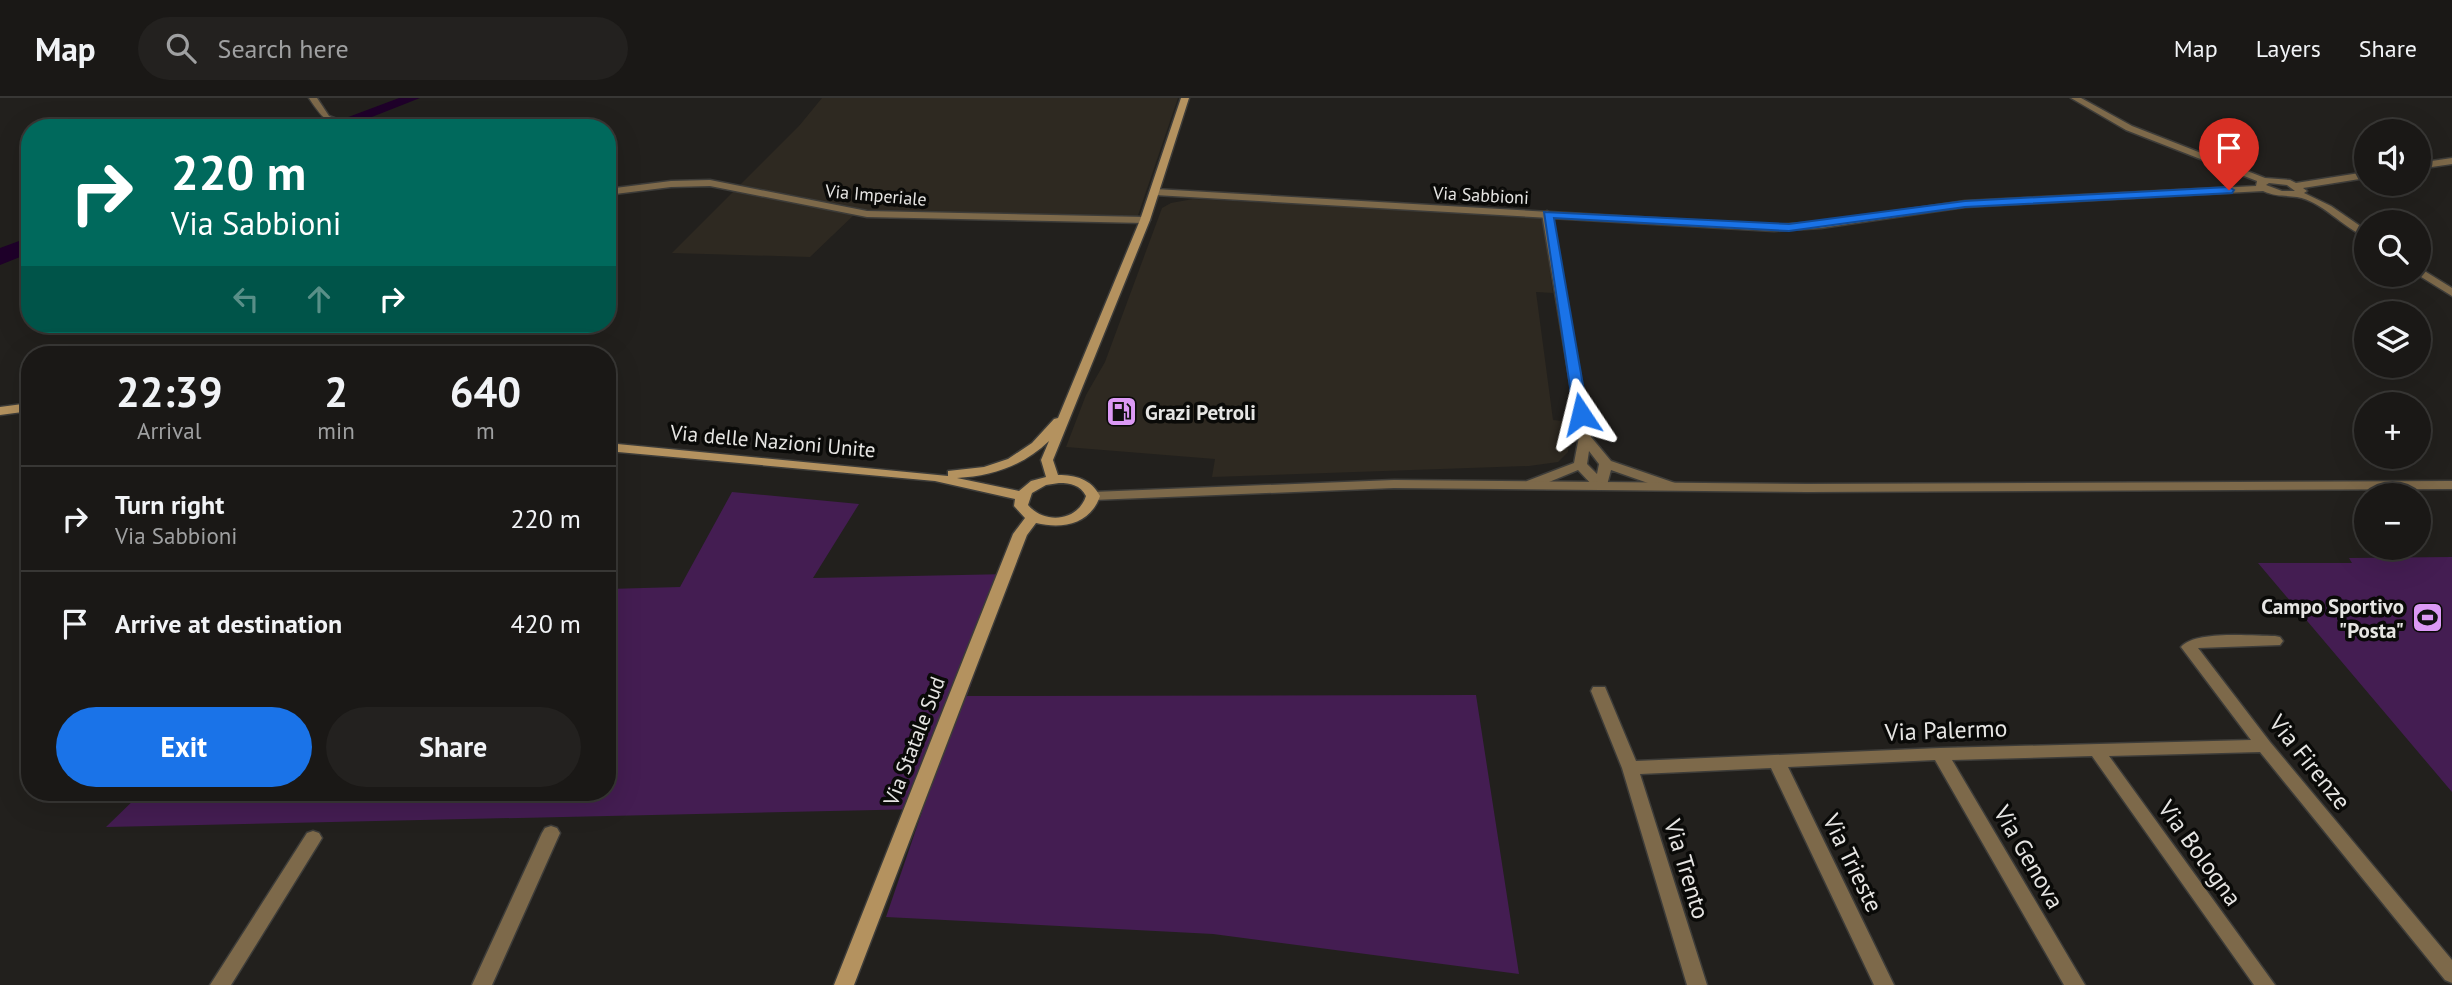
<!DOCTYPE html>
<meta charset="utf-8">
<style>
:root{--surface:#1a1816;--page:#23211f;--text:#f1f3f6;--muted:#9fa0a1;--line:#383735;--accent:#1a73e8}
body{margin:0;font-family:"PT Sans",sans-serif;background:var(--page);color:var(--text);height:100vh;display:flex;flex-direction:column;font-size:26px;white-space:nowrap}
*{box-sizing:border-box;margin:0}
p{font-size:23px;color:var(--muted)}
.icon{flex:none;width:38px;height:38px;fill:none;stroke:currentColor;stroke-width:2;stroke-linecap:round;stroke-linejoin:round}
.map{position:relative;flex:1;overflow:hidden}
.panel{position:absolute;left:21px;top:248px;width:595px;height:455px;display:flex;flex-direction:column;background:var(--surface);border-radius:28px;box-shadow:0 7px 28px #0002,0 0 0 2px var(--line)}
.panel>*{flex:none}
.top-card{position:absolute;left:21px;top:21px;width:595px;height:214px;border-radius:28px;box-shadow:0 7px 28px #0002,0 0 0 2px var(--line);background:#00695c;color:#fff;overflow:hidden}
.buttons{position:absolute;left:2354px;top:21px;display:grid;gap:14px}
.buttons a{display:grid;place-items:center;width:77px;height:77px;border-radius:50%;background:var(--surface);box-shadow:0 7px 28px #0002,0 0 0 2px var(--line);font-size:35px}
.pin{position:absolute;display:grid;place-items:center;width:60px;height:60px;color:#fff;margin:-72px -30px;border-radius:50% 50% 50% 0;rotate:-45deg;box-shadow:0 0 7px #0007}
.pin .icon{rotate:45deg}
.me{position:absolute;width:77px;margin:-38px;rotate:350deg;stroke-linejoin:round;filter:drop-shadow(0 0 5px #0008)}
.turn{display:flex;align-items:center;gap:24px;height:147px;padding:0 35px;font-size:32px}
.turn .icon{width:91px;height:91px;stroke-width:2.5}
.turn b{display:block;font-size:49px;line-height:60px}
.lanes{display:flex;align-items:center;height:66px;padding:0 35px;background:#0003;justify-content:center;gap:35px;direction:ltr}
.lanes .off{opacity:.35}
.eta{display:flex;justify-content:space-evenly;align-items:center;height:119px;text-align:center}
.eta b{font-size:42px;font-weight:700;line-height:49px}
.button{display:flex;gap:14px;margin-top:auto;padding:14px 35px}
.button a{flex:1;height:80px;border-radius:42px;background:var(--accent);color:#fff;font-size:28px;font-weight:700;line-height:80px;text-align:center}
.button a+a{background:var(--page);color:var(--text)}
ul{padding:0;list-style:none}
li{display:flex;align-items:center;gap:21px;height:105px;padding:0 35px;border-top:2px solid var(--line)}
li div{flex:1}
li b{display:block;font-size:26px}
li em{font-style:normal}
header{display:flex;align-items:center;gap:42px;box-sizing:border-box;height:98px;padding:0 35px;background:var(--surface);border-bottom:2px solid var(--line)}
header strong{font-size:33px}
nav{display:flex;gap:38px;margin-inline-start:auto;font-size:24px}
.search{width:490px;height:63px;background:var(--page);display:flex;align-items:center;gap:18px;box-sizing:border-box;padding:0 24px;border-radius:38px;color:var(--muted);font-size:26px}
.map>svg:first-child{display:block}
.built{fill:#2e2921}
.green{fill:#441d52}
.water{fill:#1f002a}
.lines{fill:none;stroke-linecap:round;stroke-linejoin:round}
.minor-casing{stroke:#3d3c39;stroke-width:3}
.tertiary-casing{stroke:#3d3c39;stroke-width:3}
.secondary-casing{stroke:#3d3c39;stroke-width:3}
.minor{fill:#7d694a;fill-rule:evenodd}
.tertiary{fill:#7d694a;fill-rule:evenodd}
.secondary{fill:#b4925f;fill-rule:evenodd}
.route{fill:#1a73e8;stroke:#114b97;stroke-width:2}
.labels{text-anchor:middle;dominant-baseline:central;stroke-width:7;stroke-linejoin:round;paint-order:stroke}
.far-street-label{font-size:18px;fill:#e6e5e3;stroke:#0a0a08}
.poi-label{font-size:21px;font-weight:bold;fill:#e6e5e3;stroke:#0a0a08;text-anchor:start}
.street-label{font-size:21px;fill:#e6e5e3;stroke:#0a0a08}
.near-street-label{font-size:24px;fill:#e6e5e3;stroke:#0a0a08}
</style>
<header>
<strong>Map</strong>
<div class="search"><svg class="icon" aria-label="search" viewBox="0 0 24 24"><circle cx="10" cy="10" r="6"/><path d="M15 15l6 6"/></svg>Search here</div>
<nav><a>Map</a><a>Layers</a><a>Share</a></nav>
</header>
<div class="map">
<svg width="2452" height="887" viewBox="0 0 2452 887">
<rect width="100%" height="100%" fill="#22201d"/>
<path class="built" d="M822,0H1178L1136,123L857,114L810,159L672,155L799,28Z
M1193,101L1540,118L1543,124L1553,195L1536,194L1553,322L1562,323L1564,340H1569L1568,354L1558,364L1529,368L1212,379L1215,361L1066,349L1086,297L1105,264L1162,110L1171,105Z"/>
<path class="green" d="M732,394L859,406L813,480L1010,476L967,598L1476,597L1519,876L1213,836L886,819L923,711L106,729L141,695H607V491L680,489Z
M2452,459V694L2258,465H2352L2349,460Z"/>
<path class="water" d="M399,0H420L344,30H319Z
M30,139V155L0,167V150Z"/>
<g class="lines">
<defs>
<path id="minor" d="M309,0H317L329,18L360,30C331,30 324,23 309,0Z
M710,82L867,113L1145,119L1150,122L1145,125L867,119L710,88L671,89L607,97V91L671,83Z
M1547,113L1552,116L1591,339L1611,363L1675,385L1677,388L1675,391H1665L1611,372L1607,387L1600,391L1595,390L1578,372L1537,389L1532,390L1525,386L1527,383L1574,365L1579,339L1542,116ZM1589,353L1599,366L1597,376L1587,366Z
M2275,538L2280,539L2283,543L2280,547L2198,550L2270,644L2452,862V885L2445,882L2260,654L2109,658L2275,887H2254L2092,658L1952,662L2085,887H2064L1935,662L1788,669L1894,887H1874L1771,670L1640,676L1707,887H1687L1622,670L1591,593L1593,589H1605L1636,663L1940,650L2251,642L2181,549C2195,532 2253,538 2275,538Z
M551,728L557,730L560,735L492,887H472L542,735L545,730Z
M313,733L319,735L322,740L319,745L231,887H210L307,735Z"/>
<path id="tertiary" d="M2071,0H2081L2132,28L2265,80L2290,82L2296,85L2366,74V80L2303,90L2307,93L2304,95L2331,108L2366,132V139C2343,130 2322,103 2297,99C2284,97 2276,99 2263,93L1965,109L1821,130L1774,133L1155,97L1150,94L1155,91L1774,127L1821,124L1965,103L2256,88L2257,83L2126,32ZM2269,85L2287,87L2295,93H2282L2266,87Z
M2452,60V66L2418,71V65Z
M2418,169L2452,190V198L2418,177Z
M1394,382L1807,386L2452,383V391L1807,394L1394,390L1093,402L1086,398L1093,394Z"/>
<path id="secondary" d="M1181,0H1189L1150,122L1053,362L1058,377C1076,377 1091,381 1100,398C1090,427 1062,431 1036,425L1027,437L854,887H834L1013,436L1025,420L1014,408L1015,401L935,383L607,353V345L948,378V373L984,369L1008,361L1032,345L1054,321L1058,320L1140,122ZM1049,343L1041,362L1046,379L1031,383L1019,393L957,380C992,378 1023,368 1049,343ZM1059,385C1071,385 1080,387 1086,398C1078,423 1045,427 1028,407L1032,395L1046,387Z
M30,305V313L0,317V309Z"/>
</defs>
<use href="#minor" class="minor-casing"/>
<use href="#tertiary" class="tertiary-casing"/>
<use href="#secondary" class="secondary-casing"/>
<use href="#minor" class="minor"/>
<use href="#tertiary" class="tertiary"/>
<use href="#secondary" class="secondary"/>
</g>
<path class="route" d="M2229,89L2234,92L2232,95L1965,109L1789,133L1554,120L1588,316L1581,320L1574,316L1544,114L1789,126L1965,103Z"/>
<defs>
<symbol id="fuel-square" viewBox="-11 -11 22 22"><rect x="-9" y="-9" width="18" height="18" rx="4" fill="#dc99f5" stroke="#0a0a08"/><path d="M-5.5-6h7V0h2V4h1.3V-2.5L3-4.5l.8-.8L6-3V5H2.5V1h-1V6h-7ZM-4.2-4.7v3.2H.2V-4.7Z" fill="#111"/></symbol>
<symbol id="stadium-square" viewBox="-11 -11 22 22"><rect x="-9" y="-9" width="18" height="18" rx="4" fill="#dc99f5" stroke="#0a0a08"/><path d="M0-5a6.5 5 0 1 0 0 10a6.5 5 0 1 0 0-10ZM-3.5-1.8h7v3.6h-7Z" fill="#111"/></symbol>
</defs>
<g fill-rule="evenodd">
<use href="#fuel-square" x="1104" y="296" width="35" height="35"/>
<use href="#stadium-square" x="2410" y="502" width="35" height="35"/>
</g>
<g class="labels">
<g class="far-street-label">
<text transform="translate(876 97) rotate(5)">Via Imperiale</text>
<text transform="translate(1481 97) rotate(3)">Via Sabbioni</text>
</g>
<g class="poi-label">
<text x="1145" y="314">Grazi Petroli</text>
<text x="2404" y="508" text-anchor="end">Campo Sportivo<tspan x="2404" dy="24">"Posta"</tspan></text>
</g>
<g class="street-label">
<text transform="translate(773 343) rotate(5)">Via delle Nazioni Unite</text>
<text transform="translate(914 643) rotate(-69)">Via Statale Sud</text>
</g>
<g class="near-street-label">
<text transform="translate(1946 632) rotate(-2)">Via Palermo</text>
<text transform="translate(2310 664) rotate(51)">Via Firenze</text>
<text transform="translate(2200 755) rotate(54)">Via Bologna</text>
<text transform="translate(2029 759) rotate(60)">Via Genova</text>
<text transform="translate(1853 765) rotate(64)">Via Trieste</text>
<text transform="translate(1687 771) rotate(73)">Via Trento</text>
</g>
</g>
</svg>
<div class="buttons">
<a><svg class="icon" aria-label="sound" viewBox="0 0 24 24"><path d="M4 9h4l5-4v14l-5-4H4zM17 9q2 3 0 6"/></svg></a>
<a><svg class="icon" aria-label="search" viewBox="0 0 24 24"><circle cx="10" cy="10" r="6"/><path d="M15 15l6 6"/></svg></a>
<a><svg class="icon" aria-label="layers" viewBox="0 0 24 24"><path d="M12 4l9 5-9 5-9-5zM3 14l9 5 9-5"/></svg></a>
<a>+</a>
<a>−</a>
</div>
<div class="pin" style="left:2229px;top:92px;background:#d93025"><svg class="icon" aria-label="arrive" viewBox="0 0 24 24"><path d="M6 21V4h12l-3 4 3 4H6"/></svg></div>
<svg class="me" style="left:1581px;top:316px" viewBox="-20 -20 40 40"><path d="M0-17L14 15 0 8-14 15z" fill="#1a73e8" stroke="#fff" stroke-width="4"/></svg>
<div class="top-card">
<div class="turn"><svg class="icon" aria-label="right" viewBox="0 0 24 24"><path d="M7 20v-9h11M14 6l5 5-5 5"/></svg><div><b>220 m</b>Via Sabbioni</div></div>
<div class="lanes"><svg class="icon off" aria-label="left" viewBox="0 0 24 24"><path d="M17 20v-9H6M10 6l-5 5 5 5"/></svg><svg class="icon off" aria-label="ahead" viewBox="0 0 24 24"><path d="M12 20V5M6 11l6-6 6 6"/></svg><svg class="icon" aria-label="right" viewBox="0 0 24 24"><path d="M7 20v-9h11M14 6l5 5-5 5"/></svg></div>
</div>
<section class="panel">
<div class="eta">
<div><b>22:39</b><p>Arrival</p></div>
<div><b>2</b><p>min</p></div>
<div><b>640</b><p>m</p></div>
</div>
<ul>
<li><svg class="icon" aria-label="right" viewBox="0 0 24 24"><path d="M7 20v-9h11M14 6l5 5-5 5"/></svg><div><b>Turn right</b><p>Via Sabbioni</p></div><em>220 m</em></li>
<li><svg class="icon" aria-label="arrive" viewBox="0 0 24 24"><path d="M6 21V4h12l-3 4 3 4H6"/></svg><div><b>Arrive at destination</b></div><em>420 m</em></li>
</ul>
<div class="button"><a>Exit</a><a>Share</a></div>
</section>
</div>
